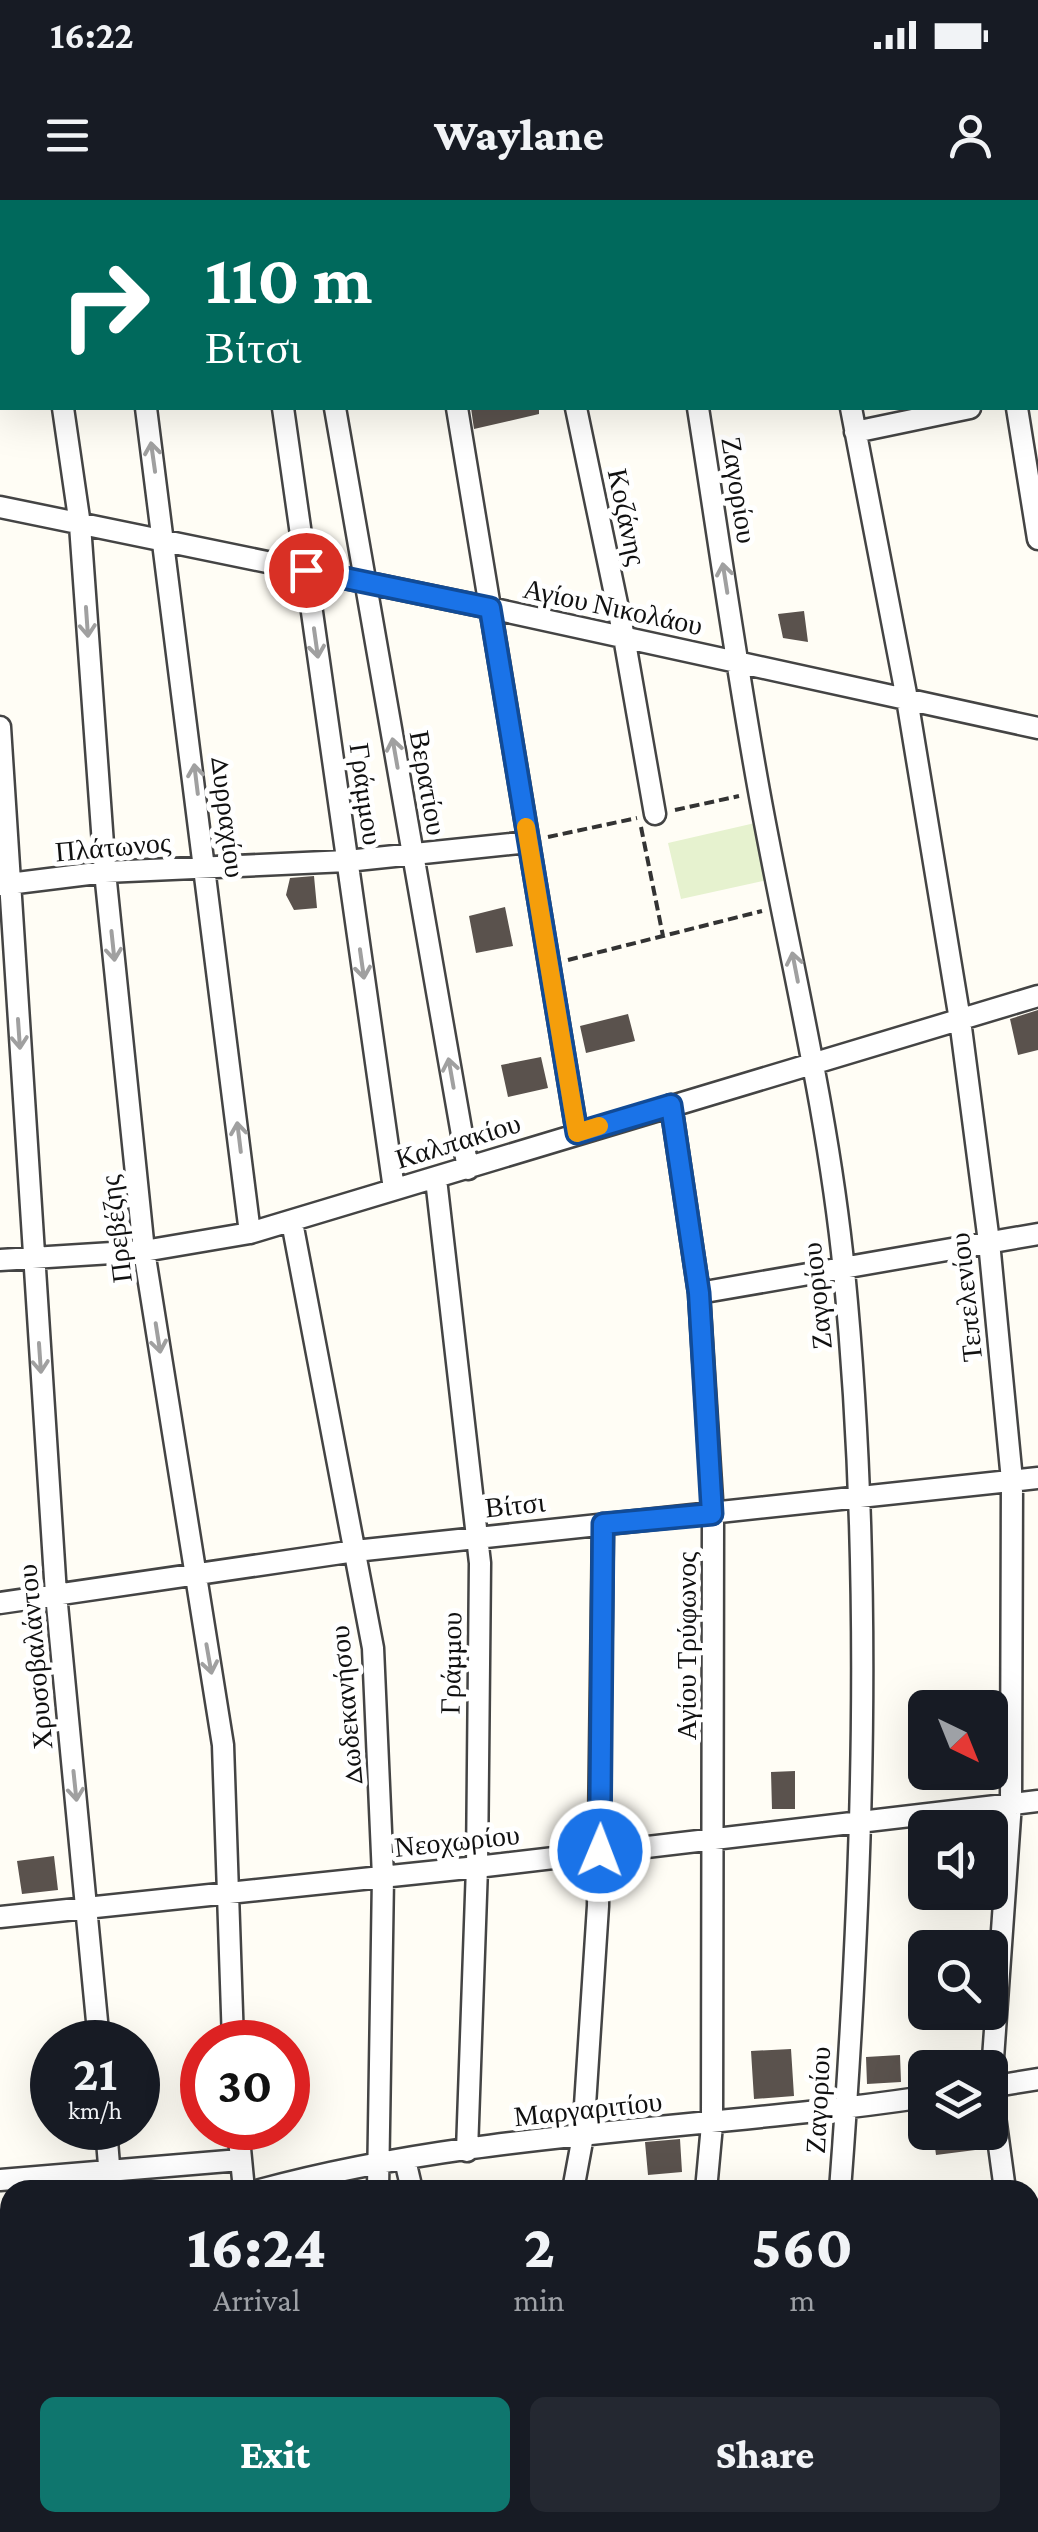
<!DOCTYPE html>
<meta charset="utf-8">
<style>
:root{--surface:#171b24;--page:#242831;--text:#f1f3f6;--muted:#9ea1a6;--accent:#0f766e}
body{margin:0;font-family:"Crimson Pro",serif;background:var(--page);color:var(--text);height:100vh;display:flex;flex-direction:column;font-size:38px;white-space:nowrap}
*{box-sizing:border-box;margin:0}
p{font-size:32px;color:var(--muted)}
.icon{flex:none;width:55px;height:55px;fill:none;stroke:currentColor;stroke-width:2;stroke-linecap:round;stroke-linejoin:round}
.map{position:relative;flex:1;overflow:hidden}
.sheet{position:absolute;left:0px;top:1980px;width:1040px;height:352px;display:flex;flex-direction:column;background:var(--surface);border-radius:30px 30px 0 0;box-shadow:0 10px 40px #0002}
.sheet>*{flex:none}
.hud{position:absolute;left:0px;top:0px;width:1040px;height:210px;box-shadow:0 10px 40px #0002;background:#00695c;color:#fff;overflow:hidden}
.needle{width:65px;rotate:137deg}
.controls{position:absolute;left:908px;top:1490px;display:grid;gap:20px}
.controls a{display:grid;place-items:center;width:100px;height:100px;border-radius:15px;background:var(--surface);box-shadow:0 10px 40px #0002;font-size:50px}
.speed{position:absolute;left:30px;top:1820px;display:flex;gap:20px;font-size:50px;font-weight:700;text-align:center}
.speed>*{display:grid;place-content:center;width:130px;height:130px;border-radius:50%;background:var(--surface);box-shadow:0 10px 40px #0002;line-height:1}
.speed small{font-size:25px;font-weight:400}
.speed .limit{border:15px solid #d22;background:#fff;color:#111}
.pin{position:absolute;display:grid;place-items:center;width:85px;height:85px;color:#fff;margin:-42px;border:5px solid #fff;border-radius:50%;box-shadow:0 2px 10px #0007}
.me{position:absolute;width:110px;margin:-55px;rotate:1deg;stroke-linejoin:round;filter:drop-shadow(0 0 8px #0008)}
.turn{display:flex;align-items:center;gap:35px;height:210px;padding:0 40px;font-size:45px}
.turn .icon{width:130px;height:130px;stroke-width:2.5}
.turn b{display:block;font-size:70px;line-height:85px}
.eta{display:flex;justify-content:space-evenly;align-items:center;height:170px;text-align:center}
.eta b{font-size:60px;font-weight:800;line-height:70px}
.action{display:flex;gap:20px;margin-top:auto;padding:20px 40px}
.action a{flex:1;height:115px;border-radius:15px;background:var(--accent);color:#fff;font-size:40px;font-weight:800;line-height:115px;text-align:center}
.action a+a{background:var(--page);color:var(--text)}
.status{display:flex;justify-content:space-between;align-items:center;height:70px;padding:0 50px;background:var(--surface);direction:ltr}
.status svg{height:28px;fill:currentColor}
header{display:flex;justify-content:space-between;align-items:center;height:130px;padding:0 40px;background:var(--surface);font-size:45px;font-weight:800}
.map>svg:first-child{display:block}
.pitch{fill:#e6f2cf}
.building{fill:#5a524d}
.lines{fill:none;stroke-linecap:round;stroke-linejoin:round}
.minor-casing{stroke:#444;stroke-width:25}
.path{stroke:#333;stroke-width:4;stroke-dasharray:10 5;stroke-linecap:butt}
.minor{stroke:#fff;stroke-width:20}
.oneway{stroke:#a0a0a0}
.route-casing{stroke:#114b97;stroke-width:25}
.route{stroke:#1a73e8;stroke-width:18}
.slow{stroke:#f59e0b;stroke-width:18}
.labels{text-anchor:middle;dominant-baseline:central;stroke-width:10;stroke-linejoin:round;paint-order:stroke}
.street-label{font-size:28px;fill:#111;stroke:#fff}
</style>
<div class="status"><b>16:22</b><svg viewBox="0 0 49 12"><path d="M0 12V9h3v3zM5 12V6h3v6zM10 12V3h3v9zM15 12V0h3v12zM26 1h20v11H26zM47 4h2v5h-2z"/></svg></div>
<header><svg class="icon" aria-label="menu" viewBox="0 0 24 24"><path d="M4 6h16M4 12h16M4 18h16"/></svg>Waylane<svg class="icon" aria-label="person" viewBox="0 0 24 24"><circle cx="12" cy="8" r="4"/><path d="M4 21q1-7 8-7t8 7"/></svg></header>
<div class="map">
<svg width="1038" height="2332" viewBox="0 0 1038 2332">
<rect width="100%" height="100%" fill="#fffdf5"/>
<path class="pitch" d="M755,623L768,680L681,699L668,643Z"/>
<path class="building" d="M471,208H539V214L474,229Z
M804,411L808,442L783,438L778,414Z
M314,676L317,708L294,710L286,695L290,678Z
M505,707L513,746L476,753L469,716Z
M1038,810V850L1018,855L1010,819Z
M628,814L635,841L586,853L580,826Z
M541,857L548,888L508,897L501,865Z
M795,1571V1609H772L771,1572Z
M54,1656L58,1690L22,1694L17,1661Z
M791,1849L794,1896L754,1899L751,1851Z
M900,1855L901,1882L867,1884L866,1857Z
M933,1932H981L983,1949L936,1955Z
M680,1939L682,1972L648,1975L645,1942Z"/>
<g class="lines">
<defs>
<path id="minor" d="M33,0L34,2
M119,0V2
M254,0V2
M298,0V2
M422,0L423,2
M544,0V2
M666,0L667,2
M810,0L811,2
M978,0V2
M362,2L378,0
M63,208L80,325L105,672L144,1051L223,1545L233,1842
M146,208L250,1033
M283,208L394,989
M335,208L468,969
M457,208L577,933
M576,208L624,437L655,614
M698,208C718,335 736,464 759,591C788,751 828,909 844,1071C874,1375 863,1685 840,1990
M851,208L907,499L960,820L989,1042L1012,1280L1011,1603L991,1887L1005,1990
M1017,208L1038,339
M855,232L970,208
M0,307L490,408L1038,528
M0,527L56,1394L99,1842
M0,685L105,672L347,661L529,642
M671,905L699,1093L713,1315L712,1925L706,1990
M436,979L480,1363L477,1667L467,1951
M292,1022L373,1448L383,1677L378,1990
M0,1060L144,1051L250,1033L1038,796
M699,1093L1038,1034
M0,1403L355,1351L1038,1278
M0,1717L477,1667L1038,1601
M990,1887L1038,1879
M106,1928L111,1990
M238,1928L244,1990
M405,1960L412,1990
M0,1980L240,1960
M260,1990C476,1931 705,1930 925,1897
M573,1990L583,1936L598,1706L603,1324
M1030,2157L1038,2156
M0,2159L10,2227
M1030,2198L1038,2293
M24,2322L26,2332
M165,2322L166,2332
M286,2322V2332
M419,2322V2332
M928,2322L929,2332
M692,2332V2322
M828,2332V2322"/>
</defs>
<use href="#minor" class="minor-casing"/>
<path class="path" d="M675,610L739,596
M641,627L663,736
M548,637L637,618
M568,760L762,711"/>
<use href="#minor" class="minor"/>
</g>
<defs><path id="oneway-shaft" d="M-6 0H5M1.5-3L5.5 0L1.5 3" fill="none" stroke-width="1.6" stroke-linecap="round" stroke-linejoin="round" transform="scale(2.5)"/></defs>
<g class="oneway">
<use href="#oneway-shaft" transform="translate(153 257) rotate(-98)"/>
<use href="#oneway-shaft" transform="translate(725 378) rotate(-99)"/>
<use href="#oneway-shaft" transform="translate(87 422) rotate(86)"/>
<use href="#oneway-shaft" transform="translate(316 443) rotate(82)"/>
<use href="#oneway-shaft" transform="translate(395 553) rotate(-100)"/>
<use href="#oneway-shaft" transform="translate(196 579) rotate(-97)"/>
<use href="#oneway-shaft" transform="translate(113 746) rotate(84)"/>
<use href="#oneway-shaft" transform="translate(362 764) rotate(82)"/>
<use href="#oneway-shaft" transform="translate(795 767) rotate(-101)"/>
<use href="#oneway-shaft" transform="translate(19 834) rotate(86)"/>
<use href="#oneway-shaft" transform="translate(451 873) rotate(-100)"/>
<use href="#oneway-shaft" transform="translate(239 937) rotate(-97)"/>
<use href="#oneway-shaft" transform="translate(158 1138) rotate(81)"/>
<use href="#oneway-shaft" transform="translate(40 1158) rotate(86)"/>
<use href="#oneway-shaft" transform="translate(209 1459) rotate(80)"/>
<use href="#oneway-shaft" transform="translate(75 1586) rotate(84)"/>
</g>
<g class="lines">
<defs>
<path id="route" d="M306,370L490,408L577,933L671,905L699,1093L712,1314L603,1324L600,1651"/>
</defs>
<use href="#route" class="route-casing"/>
<use href="#route" class="route"/>
<path class="slow" d="M526,627L577,933L599,926"/>
</g>
<g class="labels">
<g class="street-label">
<text transform="translate(739 290) rotate(81)">Ζαγορίου</text>
<text transform="translate(627 317) rotate(78)">Κοζάνης</text>
<text transform="translate(613 407) rotate(12)">Αγίου Νικολάου</text>
<text transform="translate(428 583) rotate(80)">Βερατίου</text>
<text transform="translate(366 594) rotate(82)">Γράμμου</text>
<text transform="translate(228 617) rotate(83)">Δυρραχίου</text>
<text transform="translate(113 647) rotate(-5)">Πλάτωνος</text>
<text transform="translate(458 941) rotate(-17)">Καλπακίου</text>
<text transform="translate(116 1029) rotate(-97)">Πρεβέζης</text>
<text transform="translate(817 1096) rotate(-96)">Ζαγορίου</text>
<text transform="translate(966 1097) rotate(-96)">Τεπελενίου</text>
<text transform="translate(515 1305) rotate(-6)">Βίτσι</text>
<text transform="translate(686 1446) rotate(-90)">Αγίου Τρύφωνος</text>
<text transform="translate(35 1457) rotate(-95)">Χρυσοβαλάντου</text>
<text transform="translate(451 1463) rotate(-89)">Γράμμου</text>
<text transform="translate(346 1505) rotate(-95)">Δωδεκανήσου</text>
<text transform="translate(457 1641) rotate(-6)">Νεοχωρίου</text>
<text transform="translate(818 1900) rotate(-87)">Ζαγορίου</text>
<text transform="translate(588 1909) rotate(-6)">Μαργαριτίου</text>
</g>
</g>
</svg>
<div class="controls">
<a><svg class="needle" viewBox="-14 -14 28 28"><path d="M0-13l5 13h-10z" fill="#e53935"/><path d="M0 13l5-13h-10z" fill="#9ea1a6"/></svg></a>
<a><svg class="icon" aria-label="sound" viewBox="0 0 24 24"><path d="M4 9h4l5-4v14l-5-4H4zM17 9q2 3 0 6"/></svg></a>
<a><svg class="icon" aria-label="search" viewBox="0 0 24 24"><circle cx="10" cy="10" r="6"/><path d="M15 15l6 6"/></svg></a>
<a><svg class="icon" aria-label="layers" viewBox="0 0 24 24"><path d="M12 4l9 5-9 5-9-5zM3 14l9 5 9-5"/></svg></a>
</div>
<div class="speed"><div>21<small>km/h</small></div><div class="limit">30</div></div>
<div class="pin" style="left:306px;top:370px;background:#d93025"><svg class="icon" aria-label="arrive" viewBox="0 0 24 24"><path d="M6 21V4h12l-3 4 3 4H6"/></svg></div>
<svg class="me" style="left:600px;top:1651px" viewBox="-20 -20 40 40"><circle r="17" fill="#1a73e8" stroke="#fff" stroke-width="3"/><path d="M0-11L8 9 0 5-8 9z" fill="#fff"/></svg>
<div class="hud">
<div class="turn"><svg class="icon" aria-label="right" viewBox="0 0 24 24"><path d="M7 20v-9h11M14 6l5 5-5 5"/></svg><div><b>110 m</b>Βίτσι</div></div>
</div>
<section class="sheet">
<div class="eta">
<div><b>16:24</b><p>Arrival</p></div>
<div><b>2</b><p>min</p></div>
<div><b>560</b><p>m</p></div>
</div>
<div class="action"><a>Exit</a><a>Share</a></div>
</section>
</div>
